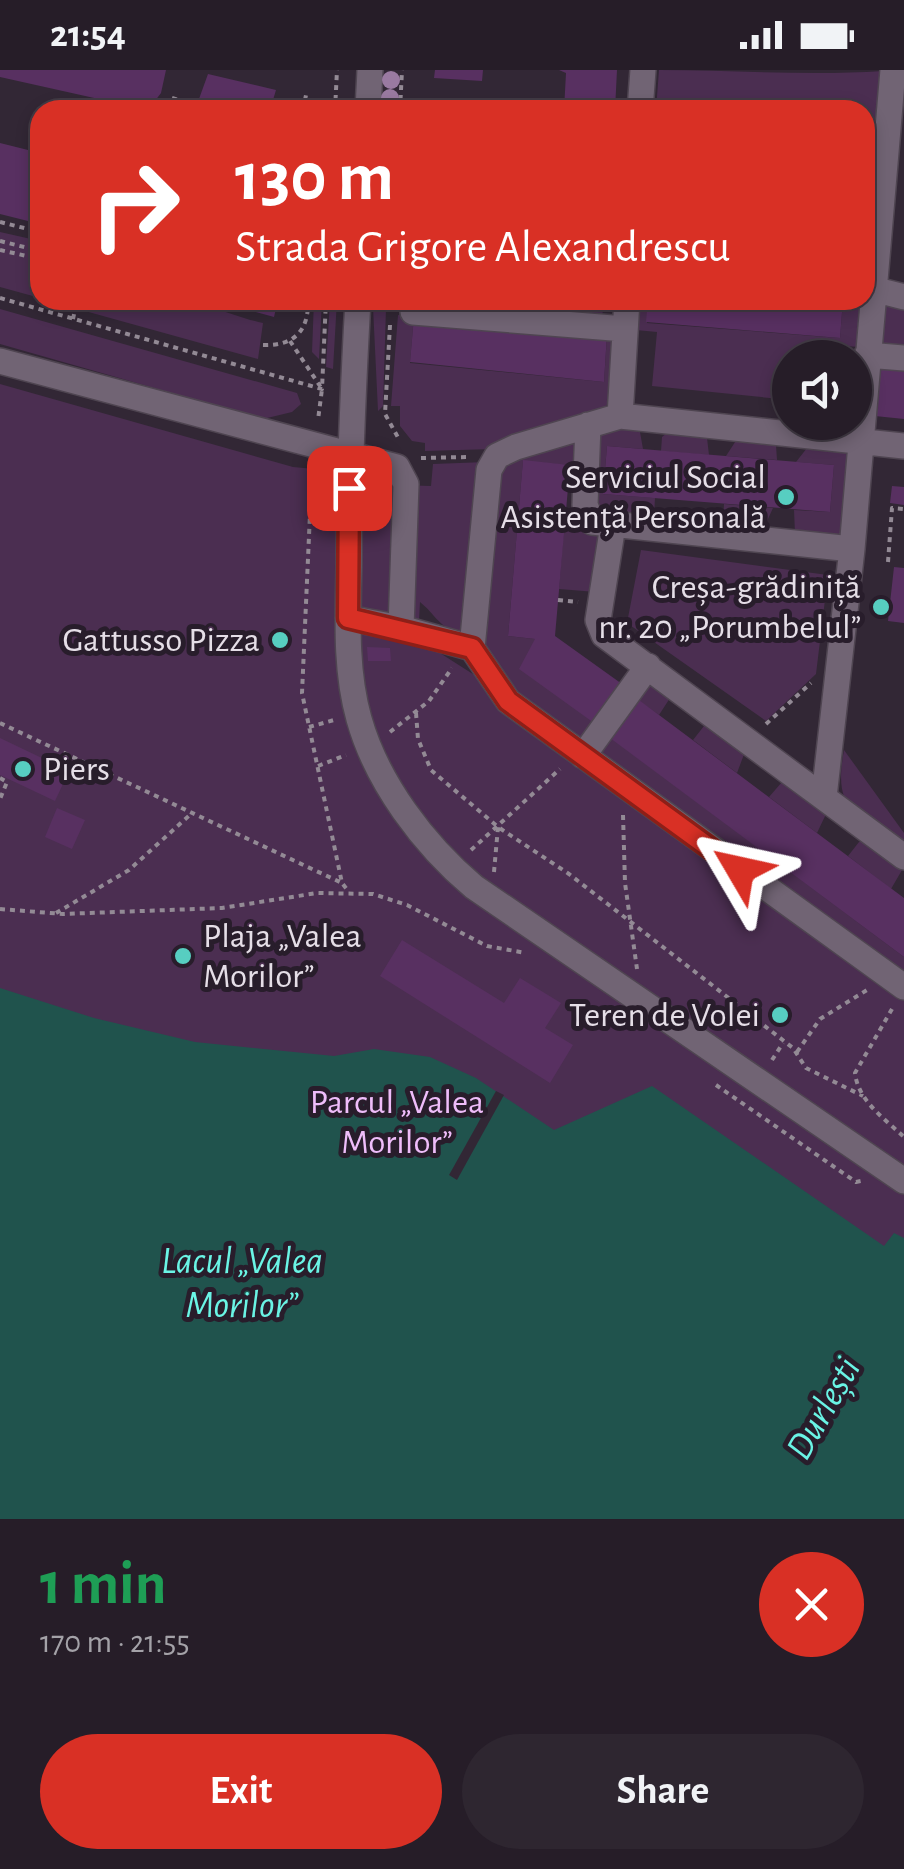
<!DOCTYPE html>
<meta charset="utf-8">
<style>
:root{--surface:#261d28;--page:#2e2630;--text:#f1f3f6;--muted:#a4a2a8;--line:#423b45;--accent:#d93025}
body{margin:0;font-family:"Alegreya Sans",sans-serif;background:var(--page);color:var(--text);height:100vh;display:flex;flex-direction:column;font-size:38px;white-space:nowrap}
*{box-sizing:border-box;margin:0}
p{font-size:32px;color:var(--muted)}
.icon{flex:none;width:55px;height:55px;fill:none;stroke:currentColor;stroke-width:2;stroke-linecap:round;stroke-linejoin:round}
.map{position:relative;height:1449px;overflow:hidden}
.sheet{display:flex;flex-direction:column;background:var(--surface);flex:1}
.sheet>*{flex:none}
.hud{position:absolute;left:30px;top:30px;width:845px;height:210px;border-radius:30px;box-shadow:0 5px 15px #0003,0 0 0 2px var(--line);background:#d93025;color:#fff;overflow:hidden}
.buttons{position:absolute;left:772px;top:270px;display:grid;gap:20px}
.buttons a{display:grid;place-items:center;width:100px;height:100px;border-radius:50%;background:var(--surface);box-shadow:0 5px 15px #0003,0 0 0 2px var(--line);font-size:50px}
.pin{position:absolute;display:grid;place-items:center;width:85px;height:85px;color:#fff;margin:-42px;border-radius:20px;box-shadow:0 5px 15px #0006}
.me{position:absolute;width:110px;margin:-55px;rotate:306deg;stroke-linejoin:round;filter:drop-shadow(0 0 8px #0008)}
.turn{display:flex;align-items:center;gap:35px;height:210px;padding:0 40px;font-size:45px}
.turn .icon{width:130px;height:130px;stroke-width:2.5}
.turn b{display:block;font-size:70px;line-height:85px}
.round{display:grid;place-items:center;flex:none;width:105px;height:105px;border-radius:52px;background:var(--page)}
.headline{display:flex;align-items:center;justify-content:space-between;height:170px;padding:0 40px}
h1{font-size:60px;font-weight:600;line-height:75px;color:#1e9e55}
.primary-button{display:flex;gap:20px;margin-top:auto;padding:20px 40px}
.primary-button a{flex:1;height:115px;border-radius:60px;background:var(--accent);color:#fff;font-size:40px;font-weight:600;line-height:115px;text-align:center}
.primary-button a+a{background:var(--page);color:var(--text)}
.status{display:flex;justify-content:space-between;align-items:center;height:70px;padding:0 50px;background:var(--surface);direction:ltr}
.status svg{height:28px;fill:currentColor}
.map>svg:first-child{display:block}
.green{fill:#4b2e51}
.water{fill:#20534d}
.pier{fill:#322735}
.building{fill:#583061}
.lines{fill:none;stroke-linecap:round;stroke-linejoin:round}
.minor-casing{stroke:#4f4551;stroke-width:28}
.path{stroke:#938a95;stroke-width:4;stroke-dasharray:5 5;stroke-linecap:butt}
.minor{stroke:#716474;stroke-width:25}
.tree{fill:#9a7aa1}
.route-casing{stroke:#8d1f18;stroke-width:25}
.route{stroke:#d93025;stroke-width:18}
.poi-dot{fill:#57cec1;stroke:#281d2b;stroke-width:4}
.labels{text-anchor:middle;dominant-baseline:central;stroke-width:10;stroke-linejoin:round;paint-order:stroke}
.poi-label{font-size:35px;fill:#e5dee7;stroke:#281d2b;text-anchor:end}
.park-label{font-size:35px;fill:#efbdfa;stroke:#281d2b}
.water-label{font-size:38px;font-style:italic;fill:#6af4e5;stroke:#281d2b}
</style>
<div class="status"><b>21:54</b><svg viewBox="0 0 49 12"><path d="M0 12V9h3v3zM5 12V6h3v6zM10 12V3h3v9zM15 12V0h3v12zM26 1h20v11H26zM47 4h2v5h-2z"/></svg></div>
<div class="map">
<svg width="904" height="1449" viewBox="0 0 904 1449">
<rect width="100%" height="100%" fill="#322735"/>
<path class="green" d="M659,0C734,0 808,6 883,1L876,120L865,124V40H656Z
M0,162L40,171V228L0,217Z
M85,230H142L162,236L164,230C203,230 230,246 263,253L258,289L85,241Z
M314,230H322L319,289L312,282Z
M330,230H337L333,299L326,297Z
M400,230H543L605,236L601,247Z
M638,230H648L647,253L840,268L843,230H863L860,277L845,276L843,287L790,288V330L652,316L657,262L636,260Z
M886,233L904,234V280L880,277Z
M373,237L386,238L383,336L378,341Z
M0,239L297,323L301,334L292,342L263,349L0,274Z
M398,245L414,246L410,293L604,312L607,264L616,265L611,331L600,341L493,379L425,381V373L412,371L400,356V336H391Z
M0,314L293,397L391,406L397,415L431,416L433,394L486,392L466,558L460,565C435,553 436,545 420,532L418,569L598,684L647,613L670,628L659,645L638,630L611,668L904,887V1449H0Z
M629,356L640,362L643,379L607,376L603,424L655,428L654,446L600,441L595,430L600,361Z
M672,359L707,368L709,385L661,381L662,367Z
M739,366L776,375L777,390L726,386Z
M575,372L580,396L523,391L508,566L535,569L594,653L584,670C562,657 528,644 511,625C457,564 488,475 498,402L514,385Z
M843,375L853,389L847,458L840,468L795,463L794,440L830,442L834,395L796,392L807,378Z
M724,434L773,438L762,462L732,460L723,450Z
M564,457L594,461L601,470L596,522L559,519Z
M641,480L828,505L816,604L766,651L627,553Z
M712,654L746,679L737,703L693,670L704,656Z
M844,680L904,763V771L898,772C853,740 833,740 844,680Z
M782,712L827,742L817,763L769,727Z
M866,770L902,800L891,819L848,786L859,772Z"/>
<path class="water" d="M0,918L94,948L195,972L334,986L374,979L430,987L476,1008L554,1060L652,1016L884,1176L894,1163L904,1168V1449H0Z"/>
<path class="pier" d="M496,1021L504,1025L457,1110L449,1105Z"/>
<path class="building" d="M0,0H166L161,23L148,40L0,7Z
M435,0H483L482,11L434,8Z
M559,0H617L615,40H564L566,3Z
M208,4L276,20L270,40H195Z
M0,73L40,83V154L0,144Z
M212,230H278L274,247Z
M542,230H606L605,236Z
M648,230H843L840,268L646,252Z
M414,246L607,264L604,312L410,292Z
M880,294L904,297V349L875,346Z
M607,376L834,395L830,442L603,424Z
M523,390L570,395L555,566L622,614L594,653L519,599L535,569L508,566Z
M318,416L336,418L335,434L318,432Z
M892,416L904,417V435L890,433Z
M894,497L904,498V553L888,551Z
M367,577L390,578L391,591H368Z
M639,630L904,828V887L610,668Z
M0,668L69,701L55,731L0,705Z
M57,738L85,750L72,779L45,767Z
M402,870L504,933L520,908L561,933L545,958L573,975L550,1013L380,906Z"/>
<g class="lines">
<defs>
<path id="minor" d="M368,40L370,0
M640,40L643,0
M865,217L904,227
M358,230C353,319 349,408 349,497C348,547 345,600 359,649C377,713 424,775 474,817L904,1111
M413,242L625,259
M867,285L904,288
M0,291L397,397L406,414L401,558L348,548
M620,346L627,230
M588,355L585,435L592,452L852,479
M904,376L620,346L516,377L497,386L489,400L472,578L508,631L904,917
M613,455L598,550L604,565L904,787
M401,558L472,578
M583,686L648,596
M824,727L852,479L893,0"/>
</defs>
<use href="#minor" class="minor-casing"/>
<path class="path" d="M172,28L197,36
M305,29L317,40
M303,40L306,25
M335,40L337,0
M400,40L402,0
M31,81L40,38
M0,152L40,162
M0,171L40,181
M0,180L40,189
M0,228L322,319L326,230
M73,249L77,230
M390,255L385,344L400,371
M290,271L322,319L318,350
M263,275C294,276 309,261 308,230
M421,388L467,387
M312,399L302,623L342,813L349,822
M888,492L892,438L904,439
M558,530L578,532
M416,643L418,669L431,700L498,757L569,804L793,978L806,998L863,1026
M0,653L342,813
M766,654L811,613
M309,657L334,650
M390,662L429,631L452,598
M318,696L346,685
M0,708L7,712L0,729
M623,745L625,813L637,899
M471,780L560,699
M494,802L498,757
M0,839L63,844L222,838L317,823L373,824L407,835L487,876L526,883
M56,843L129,800L192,743
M892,939L855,1003C858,1031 885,1049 904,1067
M797,982L820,949L867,920
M772,990L783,973
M716,1015L856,1112L861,1111"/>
<use href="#minor" class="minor"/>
</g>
<g class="tree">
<circle cx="391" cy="10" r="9"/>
<circle cx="390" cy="28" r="9"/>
</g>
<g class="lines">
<defs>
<path id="route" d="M349,418L348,548L472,578L508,631L740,800"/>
</defs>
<use href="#route" class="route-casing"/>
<use href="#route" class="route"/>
</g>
<g class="poi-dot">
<circle cx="786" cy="427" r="10"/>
<circle cx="881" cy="537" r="10"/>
<circle cx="280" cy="570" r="10"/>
<circle cx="23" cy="699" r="10"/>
<circle cx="183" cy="886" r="10"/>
<circle cx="780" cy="945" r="10"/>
</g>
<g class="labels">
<g class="poi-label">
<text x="766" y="407">Serviciul Social<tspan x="766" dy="40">Asistență Personală</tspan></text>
<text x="861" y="517">Creșa-grădiniță<tspan x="861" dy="40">nr. 20 „Porumbelul”</tspan></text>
<text x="260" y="570">Gattusso Pizza</text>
<text x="43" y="699" text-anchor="start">Piers</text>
<text x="203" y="866" text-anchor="start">Plaja „Valea<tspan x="203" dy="40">Morilor”</tspan></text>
<text x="760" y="945">Teren de Volei</text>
</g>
<g class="park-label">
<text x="397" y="1032">Parcul „Valea<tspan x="397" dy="40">Morilor”</tspan></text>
</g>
<g class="water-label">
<text x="242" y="1192">Lacul „Valea<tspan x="242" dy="44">Morilor”</tspan></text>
<text transform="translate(824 1339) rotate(-60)">Durlești</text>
</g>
</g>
</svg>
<div class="buttons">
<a><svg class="icon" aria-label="sound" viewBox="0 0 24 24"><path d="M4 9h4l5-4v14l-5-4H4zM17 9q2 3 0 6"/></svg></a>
</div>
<div class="pin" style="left:349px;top:418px;background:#d93025"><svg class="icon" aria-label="arrive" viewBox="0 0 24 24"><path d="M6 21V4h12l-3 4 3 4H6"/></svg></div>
<svg class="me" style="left:740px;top:800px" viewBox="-20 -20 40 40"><path d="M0-17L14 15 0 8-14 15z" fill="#d93025" stroke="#fff" stroke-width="4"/></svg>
<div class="hud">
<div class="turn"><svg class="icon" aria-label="right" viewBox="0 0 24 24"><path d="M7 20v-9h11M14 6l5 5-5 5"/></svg><div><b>130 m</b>Strada Grigore Alexandrescu</div></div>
</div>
</div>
<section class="sheet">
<div class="headline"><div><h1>1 min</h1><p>170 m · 21:55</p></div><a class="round" style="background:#d93025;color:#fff"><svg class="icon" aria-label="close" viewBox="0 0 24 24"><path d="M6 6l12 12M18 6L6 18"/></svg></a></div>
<div class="primary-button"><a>Exit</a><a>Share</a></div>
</section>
